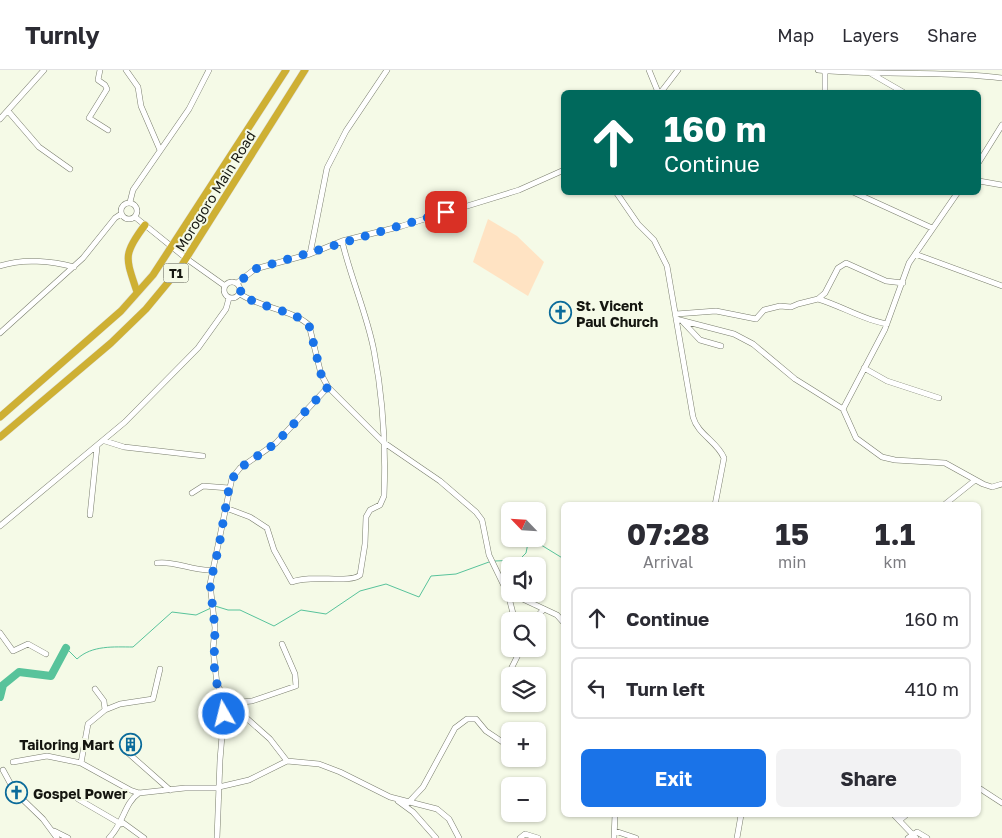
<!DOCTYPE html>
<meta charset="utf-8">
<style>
:root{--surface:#fff;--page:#f2f2f3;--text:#2b2b33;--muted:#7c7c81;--line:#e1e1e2;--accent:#1a73e8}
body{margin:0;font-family:"Golos Text",sans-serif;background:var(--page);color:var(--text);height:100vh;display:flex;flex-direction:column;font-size:19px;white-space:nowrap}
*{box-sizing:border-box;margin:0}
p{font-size:16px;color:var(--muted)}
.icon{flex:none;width:28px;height:28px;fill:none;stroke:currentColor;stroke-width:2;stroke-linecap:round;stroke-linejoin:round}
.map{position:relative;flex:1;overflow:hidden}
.sheet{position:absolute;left:561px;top:432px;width:420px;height:315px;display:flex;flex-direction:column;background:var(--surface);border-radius:8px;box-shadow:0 1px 4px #0004}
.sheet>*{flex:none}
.guide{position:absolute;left:561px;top:20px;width:420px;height:105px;border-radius:8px;box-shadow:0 1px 4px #0004;background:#00695c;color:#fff;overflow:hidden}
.needle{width:32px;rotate:295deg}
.controls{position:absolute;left:501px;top:432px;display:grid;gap:10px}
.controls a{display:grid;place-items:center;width:45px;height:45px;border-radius:8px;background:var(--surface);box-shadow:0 1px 4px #0004;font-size:25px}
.pin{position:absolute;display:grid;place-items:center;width:42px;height:42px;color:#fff;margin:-21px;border-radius:10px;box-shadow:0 2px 8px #0006}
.me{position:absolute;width:55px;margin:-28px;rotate:352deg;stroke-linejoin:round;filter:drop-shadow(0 0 4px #0008)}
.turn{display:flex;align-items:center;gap:18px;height:105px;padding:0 20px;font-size:22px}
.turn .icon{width:65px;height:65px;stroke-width:2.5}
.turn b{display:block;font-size:35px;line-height:42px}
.eta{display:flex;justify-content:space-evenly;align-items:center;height:85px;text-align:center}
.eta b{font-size:30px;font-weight:700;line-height:35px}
.primary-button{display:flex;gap:10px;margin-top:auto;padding:10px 20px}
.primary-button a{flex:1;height:58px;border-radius:8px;background:var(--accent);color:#fff;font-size:20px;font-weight:700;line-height:58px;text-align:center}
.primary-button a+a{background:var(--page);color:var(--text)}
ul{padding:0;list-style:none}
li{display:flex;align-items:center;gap:15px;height:62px;margin:0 10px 8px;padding:0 10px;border:2px solid var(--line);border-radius:8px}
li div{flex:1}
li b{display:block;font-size:19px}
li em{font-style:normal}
header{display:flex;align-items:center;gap:30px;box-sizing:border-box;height:70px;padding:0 25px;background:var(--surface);border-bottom:1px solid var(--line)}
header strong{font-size:24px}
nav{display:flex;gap:28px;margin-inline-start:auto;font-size:18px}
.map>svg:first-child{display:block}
.green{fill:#ffe3c3}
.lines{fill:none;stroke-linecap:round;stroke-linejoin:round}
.stream{stroke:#58c39b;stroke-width:1}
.river{stroke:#58c39b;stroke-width:8}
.minor-casing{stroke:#797d6d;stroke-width:6}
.highway-casing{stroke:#dedede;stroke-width:8}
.minor{stroke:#fff;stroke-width:5}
.highway{stroke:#ceb033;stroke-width:7}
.route{stroke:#1a73e8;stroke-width:9;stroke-dasharray:0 16.2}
.labels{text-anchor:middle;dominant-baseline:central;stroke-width:4;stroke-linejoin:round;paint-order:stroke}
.shield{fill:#f5fae7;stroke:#585a50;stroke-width:1}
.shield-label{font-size:12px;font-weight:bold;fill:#151610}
.street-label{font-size:14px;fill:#151610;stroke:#f5fae7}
.poi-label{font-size:14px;font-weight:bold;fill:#151610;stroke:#f5fae7;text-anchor:start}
</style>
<header>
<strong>Turnly</strong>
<nav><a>Map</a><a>Layers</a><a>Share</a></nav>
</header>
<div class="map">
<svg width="1002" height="768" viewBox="0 0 1002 768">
<rect width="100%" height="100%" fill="#f5fae7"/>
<path class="green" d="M488,149L517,166L544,192L528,226L473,192Z"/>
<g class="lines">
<path class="stream" d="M495,491L519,490L526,483L528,473L533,470L564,489
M215,536L228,540H240L274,556L301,540L326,544L360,521L386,514L419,527L431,506L456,504L489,492
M66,578L77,589C92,575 114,577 133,577L172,542L196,545L211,538"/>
<path class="river" d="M0,627L3,615L19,602L51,606L66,578"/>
<defs>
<path id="minor" d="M100,0L98,10L105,15L107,19L89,48L108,60
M126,0L138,17L141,36L160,80
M649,0L658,22
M818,0C879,6 941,0 1002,8
M870,3L903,22
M661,22L678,0
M825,22V1
M8,41L39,77L70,99
M0,49L44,0
M979,92L1002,55
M979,111L1002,115
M616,122L638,154L654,170L667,196L693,347C698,365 717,371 724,388L715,435
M853,122L932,158
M130,132L133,120L189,39L209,0
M121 141a8 8 0 1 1 16 0a8 8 0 1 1-16 0Z
M135,147L187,189L225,216
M310,184L327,98L346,61L387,0
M915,184L1002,216
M0,196C22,188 52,191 74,197
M224 220a8 8 0 1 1 16 0a8 8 0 1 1-16 0Z
M237,213L255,199L310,184L342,171L402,156L519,120L564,100
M240,224C261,238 293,240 309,255L321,304L328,317L383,372L440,411L476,442L482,450L489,485L505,518L510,523
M818,229C842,236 863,250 887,254
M676,244L716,241L756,249L764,240L780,236L791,237L798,234L818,229L825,223L838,198L846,193L886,211L903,213
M676,249L734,264L753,274L795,309L843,339L856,368L882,387L895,390L945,393L983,414L992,417L1002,414
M683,252L700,270L721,276
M0,263L83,188L115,148L121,144
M864,298L887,311L939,328
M328,317L276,373L240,398L232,408L210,514L215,558L213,579L217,614L225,629L270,669L287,691L319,694L340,702L390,727L437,739L449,749L459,768
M843,339L885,259L909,193L958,122
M105,371L124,377L203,386
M192,423L203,416L229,418
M944,435L974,411
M226,438L250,447L267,458L274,480L292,512C311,504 350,514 360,505L365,474L366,447L370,440L380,435L384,426C386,378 383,328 374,281C367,244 351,209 342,171
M90,445L97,377
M0,456L125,352L198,278L226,239L229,228
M157,493C175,490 193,502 214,500
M507,520L515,551
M512,524L557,545L564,553
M533,551L544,539
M0,563L13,581L28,574L46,584
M510,601L521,579
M230,633L252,631L296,616L295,604L282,574
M105,640L120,634L153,629L160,599
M127,682L170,720
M526,689H529
M13,692L47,686L81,693L130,720L139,723L185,718H219
M81,693L88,654L105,640L104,631L95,619
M3,700L15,722L43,749L57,768
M219,717L249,710L287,691
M979,718L1002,733
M78,729L121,754
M398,731L413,742L436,768
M408,733L423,717L455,658L467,649H476L486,661L510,677
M894,745L916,768
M900,750L906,745
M122,752L144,768
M54,761L68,768
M615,761L636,768
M109,768C124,753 124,733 139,723
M217,768L220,690L225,629
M520,768L525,764L538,768
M614,768L615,745
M737,768L741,745
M908,768L917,762L927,768"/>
<path id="highway" d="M137,222C126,188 122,185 145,155
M0,347L121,241L153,205L286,0
M0,367L111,273L146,239L180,198L305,0"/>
</defs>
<use href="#minor" class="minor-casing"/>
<use href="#highway" class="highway-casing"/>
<use href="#minor" class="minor"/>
<use href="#highway" class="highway"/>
</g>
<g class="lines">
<path class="route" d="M224,644L225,628L217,614L214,595L215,558L210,514L219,476L230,412L240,398L276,373L328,317L321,304L309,255C294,240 260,238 240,224L241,220L238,213L255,199L446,142"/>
</g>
<defs>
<symbol id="church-ring" viewBox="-11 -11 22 22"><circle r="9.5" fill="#f5fae7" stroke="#0b6b9a" stroke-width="1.5"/><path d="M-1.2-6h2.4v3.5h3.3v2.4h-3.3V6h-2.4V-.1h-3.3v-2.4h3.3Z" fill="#0b6b9a"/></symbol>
<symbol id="building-ring" viewBox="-11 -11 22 22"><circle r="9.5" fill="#f5fae7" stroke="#0b6b9a" stroke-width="1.5"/><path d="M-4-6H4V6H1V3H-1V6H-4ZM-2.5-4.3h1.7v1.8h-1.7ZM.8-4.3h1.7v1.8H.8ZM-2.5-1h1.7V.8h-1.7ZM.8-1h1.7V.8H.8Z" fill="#0b6b9a"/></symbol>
</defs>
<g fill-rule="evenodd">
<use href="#church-ring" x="548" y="230" width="25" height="25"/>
<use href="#building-ring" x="118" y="662" width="25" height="25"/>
<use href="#church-ring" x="4" y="710" width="25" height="25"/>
</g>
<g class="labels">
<rect class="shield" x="163.5" y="193.5" width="25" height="19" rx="4"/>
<g class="shield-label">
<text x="176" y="203">T1</text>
</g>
<g class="street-label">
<text transform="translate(215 121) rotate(-58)">Morogoro Main Road</text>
</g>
<g class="poi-label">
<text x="576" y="235">St. Vicent<tspan x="576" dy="16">Paul Church</tspan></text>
<text x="114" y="674" text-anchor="end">Tailoring Mart</text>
<text x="33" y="723">Gospel Power</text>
</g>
</g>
</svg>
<div class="controls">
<a><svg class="needle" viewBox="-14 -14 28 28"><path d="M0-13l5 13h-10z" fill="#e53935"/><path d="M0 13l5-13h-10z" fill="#7c7c81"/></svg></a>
<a><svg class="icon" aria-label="sound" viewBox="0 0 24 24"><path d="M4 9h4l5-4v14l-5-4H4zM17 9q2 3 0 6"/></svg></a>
<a><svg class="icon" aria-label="search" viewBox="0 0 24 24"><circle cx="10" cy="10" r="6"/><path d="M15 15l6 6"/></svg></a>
<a><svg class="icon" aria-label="layers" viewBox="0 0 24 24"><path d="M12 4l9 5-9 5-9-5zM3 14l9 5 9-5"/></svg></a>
<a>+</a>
<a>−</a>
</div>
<div class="pin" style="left:446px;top:142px;background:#d93025"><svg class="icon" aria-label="arrive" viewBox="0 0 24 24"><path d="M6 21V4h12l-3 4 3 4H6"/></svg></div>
<svg class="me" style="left:224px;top:644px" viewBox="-20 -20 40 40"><circle r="17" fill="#1a73e8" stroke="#fff" stroke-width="3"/><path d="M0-11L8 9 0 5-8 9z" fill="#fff"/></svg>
<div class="guide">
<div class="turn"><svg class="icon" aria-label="ahead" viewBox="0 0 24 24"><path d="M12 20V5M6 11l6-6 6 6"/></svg><div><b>160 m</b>Continue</div></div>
</div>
<section class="sheet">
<div class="eta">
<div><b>07:28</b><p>Arrival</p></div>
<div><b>15</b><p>min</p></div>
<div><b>1.1</b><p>km</p></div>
</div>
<ul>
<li><svg class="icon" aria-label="ahead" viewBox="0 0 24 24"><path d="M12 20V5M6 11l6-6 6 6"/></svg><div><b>Continue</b></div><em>160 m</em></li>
<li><svg class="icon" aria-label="left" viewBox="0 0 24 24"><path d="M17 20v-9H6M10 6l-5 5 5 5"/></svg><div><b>Turn left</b></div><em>410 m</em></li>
</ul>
<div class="primary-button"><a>Exit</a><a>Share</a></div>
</section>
</div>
